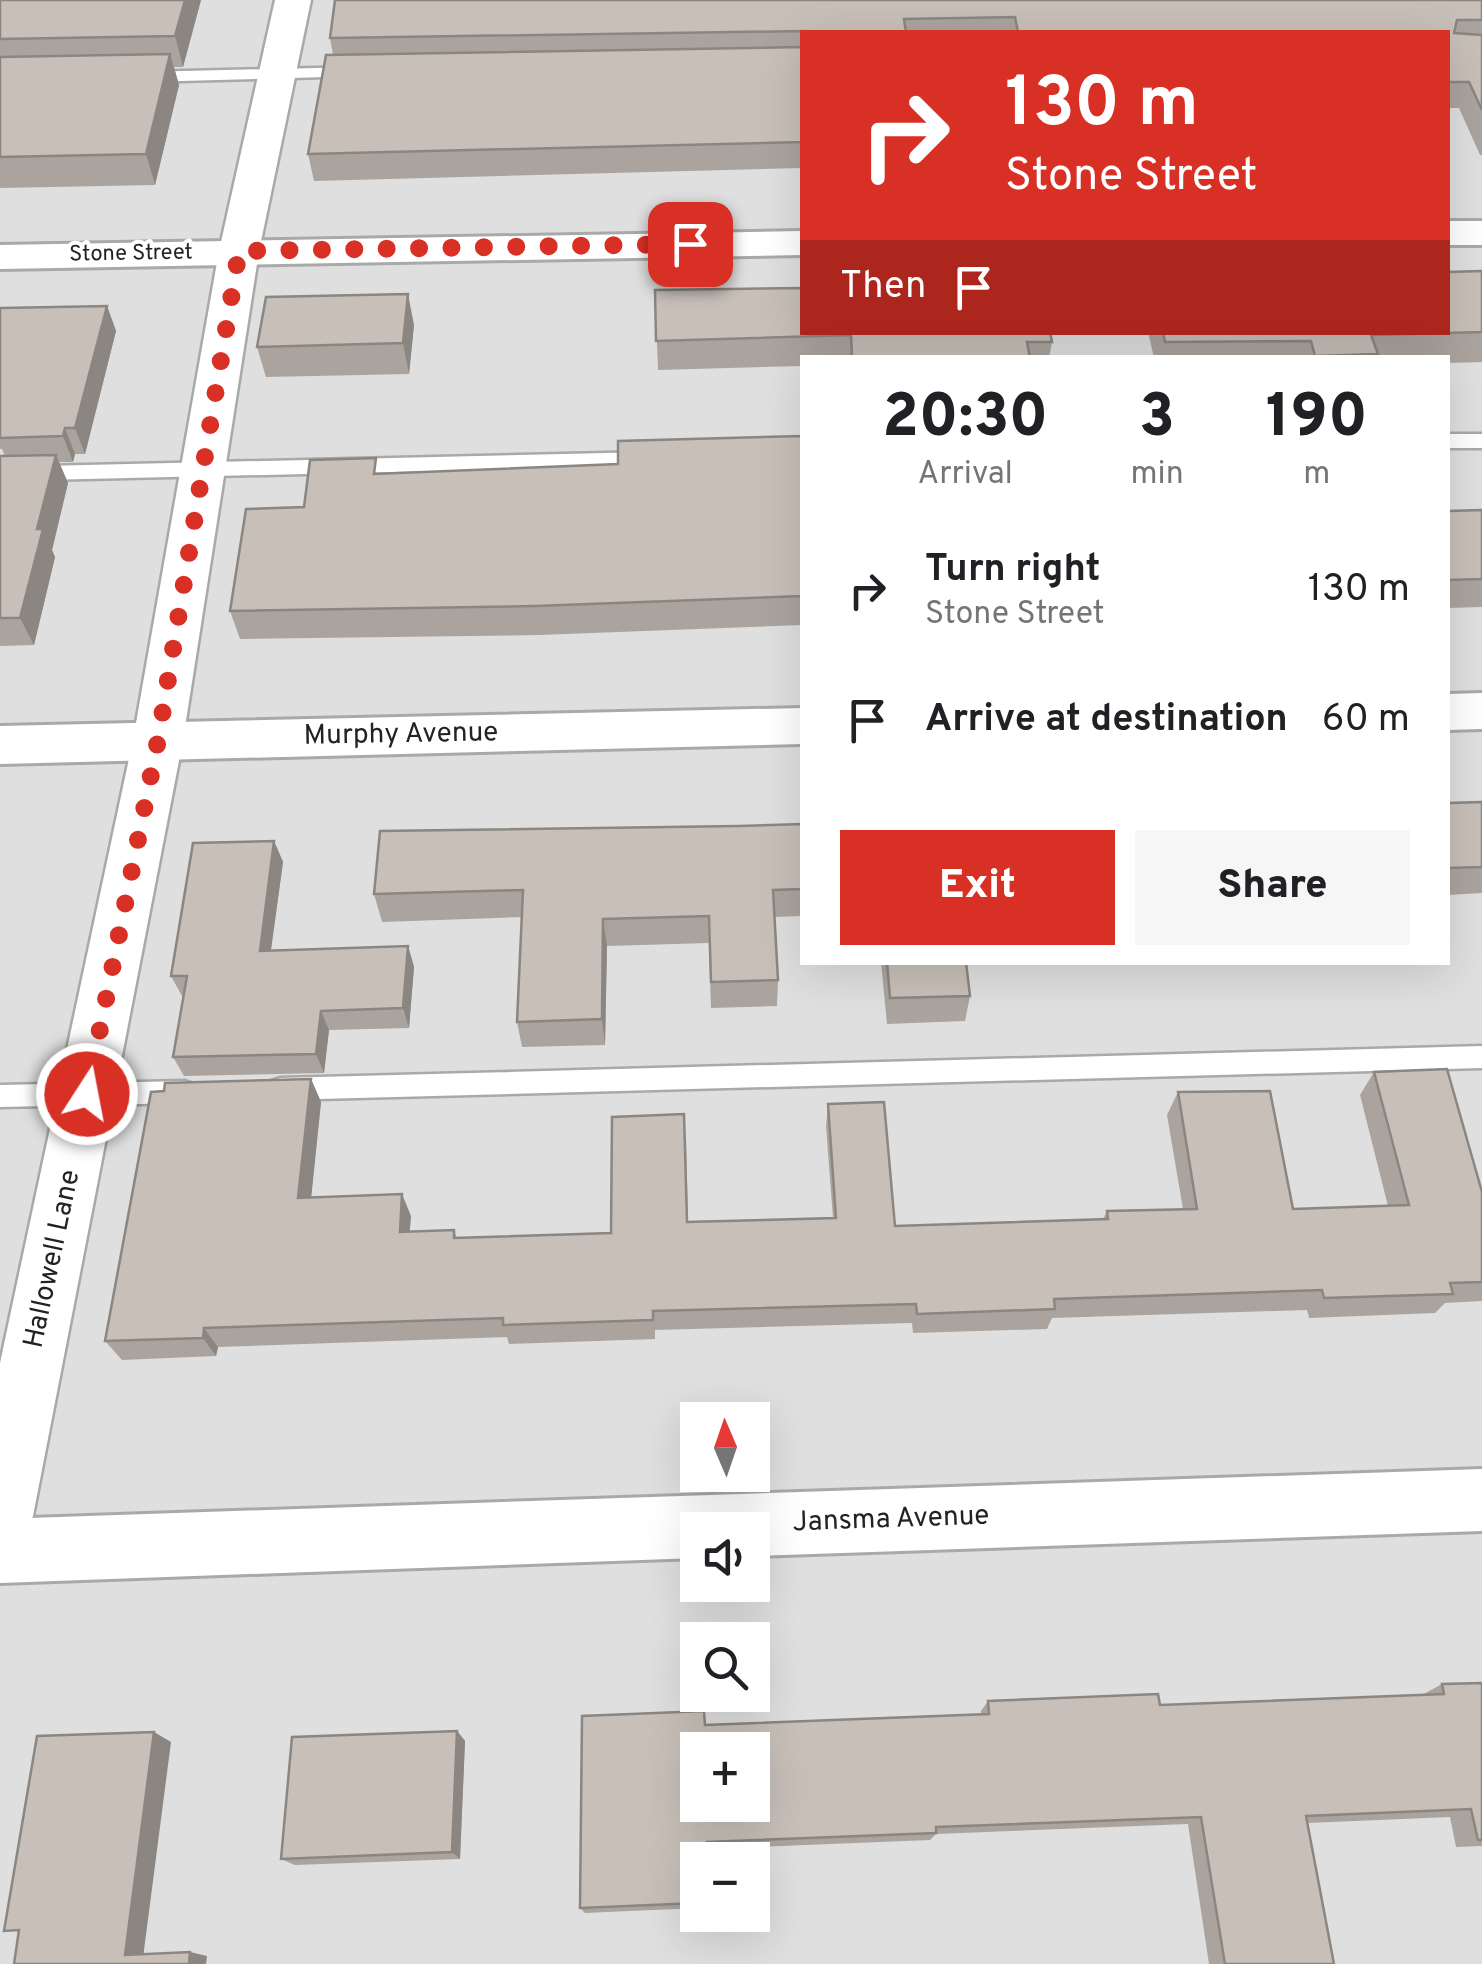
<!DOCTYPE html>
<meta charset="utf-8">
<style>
:root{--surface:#fff;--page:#f6f6f6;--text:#202124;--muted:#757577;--accent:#d93025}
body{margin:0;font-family:Overpass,sans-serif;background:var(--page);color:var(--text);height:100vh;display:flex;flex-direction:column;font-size:38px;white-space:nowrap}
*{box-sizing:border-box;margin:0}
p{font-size:32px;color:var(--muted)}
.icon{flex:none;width:55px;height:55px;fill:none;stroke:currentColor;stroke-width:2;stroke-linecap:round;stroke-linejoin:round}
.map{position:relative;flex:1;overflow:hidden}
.panel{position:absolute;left:800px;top:355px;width:650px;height:610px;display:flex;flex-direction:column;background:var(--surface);border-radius:0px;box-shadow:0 10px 40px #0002}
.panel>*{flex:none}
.guide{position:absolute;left:800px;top:30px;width:650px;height:305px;border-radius:0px;box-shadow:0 10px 40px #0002;background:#d93025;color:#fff;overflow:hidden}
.needle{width:65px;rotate:358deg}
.controls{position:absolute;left:680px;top:1402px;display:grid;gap:20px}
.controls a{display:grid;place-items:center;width:90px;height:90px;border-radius:0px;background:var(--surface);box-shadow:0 10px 40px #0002;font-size:50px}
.pin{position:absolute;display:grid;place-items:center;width:85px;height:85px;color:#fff;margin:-42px;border-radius:20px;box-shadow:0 5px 15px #0006}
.me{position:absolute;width:110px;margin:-55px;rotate:11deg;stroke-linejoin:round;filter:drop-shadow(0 0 8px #0008)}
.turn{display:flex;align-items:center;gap:35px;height:210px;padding:0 40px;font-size:45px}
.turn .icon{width:130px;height:130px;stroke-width:2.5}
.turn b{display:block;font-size:70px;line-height:85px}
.then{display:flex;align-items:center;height:95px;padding:0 40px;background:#0003;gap:20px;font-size:38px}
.eta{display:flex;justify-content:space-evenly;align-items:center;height:170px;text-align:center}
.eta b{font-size:60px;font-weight:800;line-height:70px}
.action{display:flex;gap:20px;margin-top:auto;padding:20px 40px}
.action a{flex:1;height:115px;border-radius:0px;background:var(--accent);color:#fff;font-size:40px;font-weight:800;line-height:115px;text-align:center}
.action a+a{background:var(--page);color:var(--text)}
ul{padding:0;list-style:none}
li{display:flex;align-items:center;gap:30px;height:130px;padding:0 40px}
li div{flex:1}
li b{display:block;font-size:38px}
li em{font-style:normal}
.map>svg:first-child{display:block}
.residential{fill:#e0dfdf;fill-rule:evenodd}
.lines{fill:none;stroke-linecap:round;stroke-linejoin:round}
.service-casing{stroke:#a9a9a9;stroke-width:5}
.minor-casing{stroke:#a9a9a9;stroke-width:6}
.tertiary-casing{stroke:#a9a9a9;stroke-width:5}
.service{fill:#fff;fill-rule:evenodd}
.minor{fill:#fff;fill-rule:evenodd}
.tertiary{fill:#fff;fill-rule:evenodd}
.wall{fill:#aba49e}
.shaded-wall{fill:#8b8681}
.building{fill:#c7bfb8;stroke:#8b8681;stroke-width:2.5;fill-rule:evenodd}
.route{stroke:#d93025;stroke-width:18;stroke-dasharray:0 32.4}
.labels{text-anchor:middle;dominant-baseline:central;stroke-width:8;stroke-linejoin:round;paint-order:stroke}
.far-street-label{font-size:22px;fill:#222;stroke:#fff}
.street-label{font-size:28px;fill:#222;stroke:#fff}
</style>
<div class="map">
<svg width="1482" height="1964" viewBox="0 0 1482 1964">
<rect width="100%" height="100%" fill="#f2efe9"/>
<path class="residential" d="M0,0H1482V1964H0ZM802,32H1448V332H802ZM802,358H1448V962H802ZM698,1420H752V1475H698ZM698,1530H752V1585H698ZM698,1640H752V1695H698ZM698,1750H752V1805H698ZM698,1860H752V1915H698Z"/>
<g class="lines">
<defs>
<path id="service" d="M358,67L366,72L364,76L143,82L135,77L143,72Z
M1448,434H1482V448H1448Z
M650,452L660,459L650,466L0,481V467Z
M1482,1046V1068L280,1100L271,1097L267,1089L271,1081L280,1078Z
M185,1081L194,1084L198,1092L194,1100L185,1103L0,1107V1085Z"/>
<path id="minor" d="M1448,221H1482V245H1448Z
M802,231V255L0,269V245Z
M1482,693V729L1448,730V694Z
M802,708V744L0,764V726Z
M1482,1469V1531L752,1556V1530H698V1558L0,1583V1519Z"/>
<path id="tertiary" d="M275,0H311L259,251L183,740L33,1516L23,1539L0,1549V1363L133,740L219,251Z"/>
</defs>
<use href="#service" class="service-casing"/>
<use href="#minor" class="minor-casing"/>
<use href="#tertiary" class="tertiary-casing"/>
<use href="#service" class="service"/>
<use href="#minor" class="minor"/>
<use href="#tertiary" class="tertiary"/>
</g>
<path class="wall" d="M0,0H201L183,67H174L179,85L155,185L0,188Z
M1482,0V155H1480L1459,108H1448V32H802V168L314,181L308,154L333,55L330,38Z
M1482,271V362L1448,363V358H1154L1148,332H1448Z
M655,290L1052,342L1049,358H802V366L658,370Z
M107,306L116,331L85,454H75L73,462H59L68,483L52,550L55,557L34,645L0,646V456H5L2,449H0V308Z
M414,325L409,374L266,377L257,347Z
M802,436V625L539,635L240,639L230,611L304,507L380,474L618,464Z
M1448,511H1482V607L1448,608Z
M1482,802V893L1448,895V803Z
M802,824V916L774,917L778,980L777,1006L711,1008L709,943L607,946L605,1045L522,1047L517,1022L522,917L382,922L374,894L738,826Z
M274,841L283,862L271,950L408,946L414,967L409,1028L329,1030L324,1073L184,1076L173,1057L183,996H182L171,976Z
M881,962H966L970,996L965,1021L887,1024Z
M1374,1072L1482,1192V1301L1445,1303L1435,1313L1309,1318L1307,1310L1052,1318L1047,1329L913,1333L912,1323L655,1330V1339L509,1344L507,1337L218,1347L216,1356L122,1360L105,1341L311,1079L321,1102L311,1197L411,1216L409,1232L454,1230L457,1238L611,1233L686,1137L688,1221L833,1218L826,1126L828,1104L895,1226L1103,1219L1107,1211L1183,1209L1167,1115L1178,1092L1293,1209L1388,1206L1360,1095Z
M1482,1683V1846L1456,1847L1450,1817L1308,1823L1334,1964H1209L1188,1824L936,1834L930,1840L708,1849V1860H698V1908L585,1913L580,1908L705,1725L981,1714V1711L988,1701L1160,1705L1422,1695L1442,1684Z
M457,1731L465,1741L460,1859L295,1865L281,1859Z"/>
<path class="shaded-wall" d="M185,0H201L183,67L175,36Z
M170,54L179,85L155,185L146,154Z
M408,294L414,325L409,374L403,343Z
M107,306L116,331L85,454L75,428Z
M65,428L75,454L73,462L63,436Z
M56,455L68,483L52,550L55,557L34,645L20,618L37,529Z
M274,841L283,862L268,971L260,951Z
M603,919L607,946L605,1045L602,1019Z
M408,946L414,967L409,1028L403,1008Z
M321,1011L329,1030L324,1073L316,1054Z
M311,1079L321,1102L309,1219L298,1198Z
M402,1194L411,1216L408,1253L400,1232Z
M204,1328L218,1347L216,1356L203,1338Z
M457,1731L465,1741L460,1859L452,1852Z
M154,1732L171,1742L143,1958L125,1955Z
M190,1952L207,1956L206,1964H189Z"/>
<path class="building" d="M0,0H185L175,36L0,39Z
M335,0H1482V20H1457L1454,33L1482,35V110L1469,82H1448V32H1018L1015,17L904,19L906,32H805V31L330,38Z
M802,47V142L308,154L326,55Z
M170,54L146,154L0,157V57Z
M1482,271V332L1371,335L1378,354L1315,356L1311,341L1165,342L1163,332H1448V272Z
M802,288V332H1050L1052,342H1027L1030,358H978L852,356L851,335L656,341L655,290Z
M408,294L403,343L257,347L266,297Z
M107,306L75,428H65L63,436L0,438V308Z
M802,436V596L535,606L230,611L246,509L304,507L310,460L376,458L374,474L618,464V441Z
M56,455L37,529H43L20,618H0V456Z
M1482,510V579L1448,580V511Z
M1482,802V867L1448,868V803Z
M802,824V889L773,890L778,980L711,982L709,916L603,919L602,1019L517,1022L523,890L374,894L380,831L738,826Z
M274,841L260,951L408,946L403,1008L321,1011L316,1054L173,1057L187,976H171L193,843Z
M887,962H966L970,996L890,998Z
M1447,1069L1482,1192V1282L1450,1283L1453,1294L1324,1298L1322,1290L1054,1299L1055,1309L917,1314L916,1304L653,1311V1320L503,1325V1318L204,1328L203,1338L105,1341L151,1092L164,1091L165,1083L311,1079L298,1198L402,1194L400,1232L454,1230V1238L611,1233L612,1117L684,1114L687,1222L836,1218L828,1104L884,1102L895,1226L1108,1219L1107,1211L1197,1209L1178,1092L1270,1091L1293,1209L1409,1205L1374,1072Z
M1482,1683V1840H1478L1471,1809L1306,1816L1334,1964H1225L1201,1817L936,1827V1833L707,1842L708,1860H698V1903L580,1908L582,1716L704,1711L705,1725L989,1714L988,1701L1158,1694L1160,1705L1444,1694L1442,1684ZM698,1750H752V1805H698Z
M457,1731L452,1852L281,1859L292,1737Z
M154,1732L125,1955L190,1952L189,1964H14L19,1930L4,1931L37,1736Z"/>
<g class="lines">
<path class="route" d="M87,1094L158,740L239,251L690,244"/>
</g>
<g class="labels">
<g class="far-street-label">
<text transform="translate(131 254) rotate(-1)">Stone Street</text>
</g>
<g class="street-label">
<text transform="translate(401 735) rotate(-1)">Murphy Avenue</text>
<text transform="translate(53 1259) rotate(-78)">Hallowell Lane</text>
<text transform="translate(891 1520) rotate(-2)">Jansma Avenue</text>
</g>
</g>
</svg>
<div class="controls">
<a><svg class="needle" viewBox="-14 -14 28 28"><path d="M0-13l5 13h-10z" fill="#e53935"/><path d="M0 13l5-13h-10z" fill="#757577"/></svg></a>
<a><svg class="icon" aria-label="sound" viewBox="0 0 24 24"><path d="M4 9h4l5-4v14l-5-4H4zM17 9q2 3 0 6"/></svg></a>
<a><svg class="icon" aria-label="search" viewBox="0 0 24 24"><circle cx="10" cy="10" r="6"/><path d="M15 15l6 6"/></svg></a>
<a>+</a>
<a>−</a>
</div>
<div class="pin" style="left:690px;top:244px;background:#d93025"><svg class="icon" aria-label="arrive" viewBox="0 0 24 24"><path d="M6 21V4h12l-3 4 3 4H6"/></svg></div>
<svg class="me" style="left:87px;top:1094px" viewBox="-20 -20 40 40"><circle r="17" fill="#d93025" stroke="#fff" stroke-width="3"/><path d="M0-11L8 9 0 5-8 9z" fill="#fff"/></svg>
<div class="guide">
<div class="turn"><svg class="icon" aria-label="right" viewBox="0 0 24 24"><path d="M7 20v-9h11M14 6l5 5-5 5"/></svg><div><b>130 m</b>Stone Street</div></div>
<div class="then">Then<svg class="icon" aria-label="arrive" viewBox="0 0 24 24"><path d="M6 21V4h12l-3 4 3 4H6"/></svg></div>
</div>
<section class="panel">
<div class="eta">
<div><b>20:30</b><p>Arrival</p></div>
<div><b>3</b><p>min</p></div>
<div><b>190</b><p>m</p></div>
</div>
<ul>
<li><svg class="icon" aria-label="right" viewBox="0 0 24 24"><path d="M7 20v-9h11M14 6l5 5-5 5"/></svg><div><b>Turn right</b><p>Stone Street</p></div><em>130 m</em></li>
<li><svg class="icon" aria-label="arrive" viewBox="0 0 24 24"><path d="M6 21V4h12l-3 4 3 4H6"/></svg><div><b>Arrive at destination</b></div><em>60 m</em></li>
</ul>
<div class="action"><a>Exit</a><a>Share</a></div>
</section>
</div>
